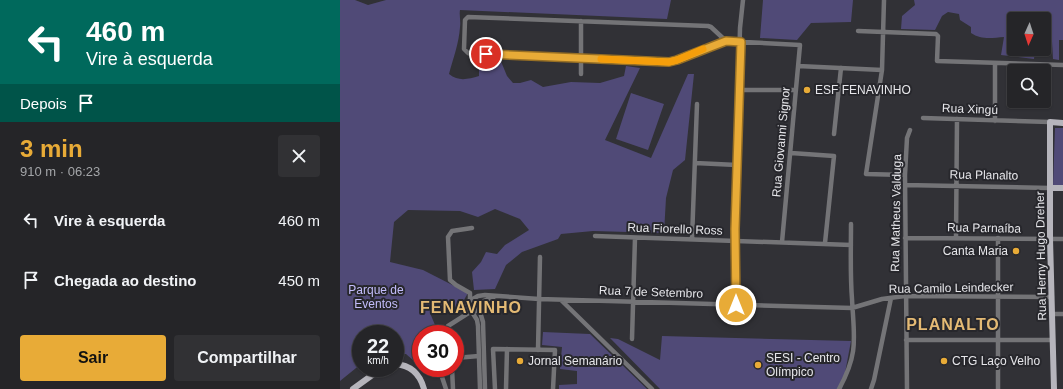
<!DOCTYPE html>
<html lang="pt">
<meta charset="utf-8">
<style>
:root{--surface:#252528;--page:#313134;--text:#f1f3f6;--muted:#a3a5a8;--line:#424245;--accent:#e8ab37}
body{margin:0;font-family:Helvetica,sans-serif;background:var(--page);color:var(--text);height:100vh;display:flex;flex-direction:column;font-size:15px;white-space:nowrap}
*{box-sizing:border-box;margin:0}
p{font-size:13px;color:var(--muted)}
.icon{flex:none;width:22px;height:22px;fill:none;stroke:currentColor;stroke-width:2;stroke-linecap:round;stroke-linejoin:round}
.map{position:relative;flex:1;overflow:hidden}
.side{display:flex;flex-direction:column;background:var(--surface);width:340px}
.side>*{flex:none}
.hud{background:#00695c;color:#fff;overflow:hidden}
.needle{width:26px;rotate:183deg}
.controls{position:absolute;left:667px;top:12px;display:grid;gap:8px}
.controls a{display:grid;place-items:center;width:44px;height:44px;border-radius:4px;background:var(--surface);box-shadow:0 1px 3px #0004,0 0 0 1px var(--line);font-size:20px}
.speed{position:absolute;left:12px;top:325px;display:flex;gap:8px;font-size:20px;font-weight:700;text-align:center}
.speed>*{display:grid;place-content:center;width:52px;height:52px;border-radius:50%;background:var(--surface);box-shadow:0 1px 3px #0004,0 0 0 1px var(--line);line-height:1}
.speed small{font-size:10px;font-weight:400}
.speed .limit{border:6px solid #d22;background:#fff;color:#111}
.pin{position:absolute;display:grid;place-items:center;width:34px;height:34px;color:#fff;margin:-17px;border:2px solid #fff;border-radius:50%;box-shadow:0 1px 4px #0007}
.me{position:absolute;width:44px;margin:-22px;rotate:0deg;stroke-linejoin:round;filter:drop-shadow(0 0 3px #0008)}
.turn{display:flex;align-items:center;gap:14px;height:84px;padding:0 20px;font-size:18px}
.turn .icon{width:52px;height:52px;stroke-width:2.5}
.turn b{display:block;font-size:28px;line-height:34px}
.then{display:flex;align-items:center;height:38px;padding:0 20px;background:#0003;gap:8px;font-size:15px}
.round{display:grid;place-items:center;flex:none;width:42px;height:42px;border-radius:4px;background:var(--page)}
.headline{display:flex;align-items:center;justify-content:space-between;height:68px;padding:0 20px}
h1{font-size:24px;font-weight:700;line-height:30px;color:var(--accent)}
.cta{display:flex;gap:8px;margin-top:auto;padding:8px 20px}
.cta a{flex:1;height:46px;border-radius:4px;background:var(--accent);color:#111;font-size:16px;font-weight:700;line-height:46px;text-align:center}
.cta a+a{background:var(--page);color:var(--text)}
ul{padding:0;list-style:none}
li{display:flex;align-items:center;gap:12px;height:60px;padding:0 20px}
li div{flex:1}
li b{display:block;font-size:15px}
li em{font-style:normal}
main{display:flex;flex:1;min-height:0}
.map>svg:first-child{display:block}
.green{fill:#504a77}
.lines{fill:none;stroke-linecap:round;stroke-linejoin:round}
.minor{stroke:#747477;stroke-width:4.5}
.major{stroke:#b6b5bc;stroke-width:6}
.route-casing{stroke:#976f24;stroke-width:10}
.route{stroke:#e8ab37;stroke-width:7}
.slow{stroke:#f59e0b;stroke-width:7}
.poi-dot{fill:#e8ab37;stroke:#27272c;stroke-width:1.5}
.labels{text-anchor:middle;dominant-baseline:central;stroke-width:4;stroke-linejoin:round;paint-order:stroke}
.poi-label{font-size:12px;fill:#e6e6ea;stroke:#27272c;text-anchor:start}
.street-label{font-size:12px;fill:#e6e6ea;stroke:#27272c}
.park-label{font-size:12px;fill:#c3bdfb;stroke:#27272c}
.district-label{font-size:16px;font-weight:bold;letter-spacing:1px;fill:#e4ba74;stroke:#27272c}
</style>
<main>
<section class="side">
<div class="hud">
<div class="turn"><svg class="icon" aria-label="left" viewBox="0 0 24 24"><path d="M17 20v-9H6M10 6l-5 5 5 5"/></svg><div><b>460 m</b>Vire à esquerda</div></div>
<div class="then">Depois<svg class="icon" aria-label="arrive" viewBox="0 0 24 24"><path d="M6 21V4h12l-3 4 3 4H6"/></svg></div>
</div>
<div class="headline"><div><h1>3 min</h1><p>910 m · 06:23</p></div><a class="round"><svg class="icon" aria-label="close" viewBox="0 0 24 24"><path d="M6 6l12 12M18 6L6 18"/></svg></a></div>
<ul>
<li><svg class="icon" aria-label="left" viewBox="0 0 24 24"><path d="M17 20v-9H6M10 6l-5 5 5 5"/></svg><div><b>Vire à esquerda</b></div><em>460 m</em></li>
<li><svg class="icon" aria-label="arrive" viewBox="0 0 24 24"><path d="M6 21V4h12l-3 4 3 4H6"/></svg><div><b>Chegada ao destino</b></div><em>450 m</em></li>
</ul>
<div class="cta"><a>Sair</a><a>Compartilhar</a></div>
</section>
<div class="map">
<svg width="723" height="389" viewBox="0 0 723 389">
<rect width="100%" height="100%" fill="#313136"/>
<path class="green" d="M0,0H15L28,5L46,0H331L327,19L120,10C119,16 121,21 120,27C119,43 113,59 109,74C119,82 128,79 139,76V57H148L160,59L167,76L173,83H180L191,80L203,87L231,82L260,83L284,76L286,66L300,68L265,140L311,158L348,74H354L345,160L333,170L326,198L324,233L253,231L221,234L218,239L182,252L166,265L155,289L134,290L132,272L141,262L146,252L157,254L165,245L189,230L180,219L155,209L138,217L120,211L68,210L54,222L50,262L83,270L128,293L117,312L105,308L90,313L95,325L93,334H81V367L66,354H55V334H21V364L0,381Z
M423,0H513L511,22L471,23L457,40L420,38Z
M574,0H723V40H719V60L713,59L712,42H704V19H674V49H695L694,59L661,55L664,37C652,38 641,40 631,33V27L620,20L619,14L608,12L602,16L595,30L561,29L562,16L575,5Z
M291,93L324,104L308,150L276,139Z
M715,128H723V186H713Z
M203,332L250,334L307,389H219V385L237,384V371L220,369L222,347L202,345Z
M322,336L511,341L502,389H320L270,338L278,339L320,360Z"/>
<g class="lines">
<path class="minor" d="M544,0L542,70L526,174L565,175
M518,31L596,34L598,36L597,61L723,65
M386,41L371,27L368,26L128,17L125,20L124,49L128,53L131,54L329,62L337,60L386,41L460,45L442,242
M458,66L542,70
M241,74V21
M399,90H456
M583,118L710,122
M655,121V63
M494,134L501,68
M451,153L494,156L485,243
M355,163L397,165
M565,185L710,188
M255,236L511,245
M565,238L723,239
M616,238L617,119
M352,239L357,104
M130,300V293L116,285L110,280L108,237L112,231L132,228
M131,300L138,296L145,295L199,299L512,308L542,299L565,296L712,297
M221,300L312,389
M138,303L154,297
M138,305L143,322L145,389
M395,305V229L400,28L403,0
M132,312L137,320L138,326L140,389
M713,314H723
M108,326L130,312L136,311L138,305L137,302L133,300L128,301L126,305V309L130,312
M104,334L108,326
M292,339L295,238
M566,340H713
M198,350L200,257
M115,358L139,356
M99,368L106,389
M112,368L113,389
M155,389L153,349L215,350L213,389
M166,389L167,349
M499,389C519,353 514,338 512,299C510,274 511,249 511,224
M531,389L534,380L551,298
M567,389L565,175L567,138L570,130
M658,389V238"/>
<path class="major" d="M710,188H723
M55,364C70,365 80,374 84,389
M13,389L42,368
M714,389L710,239V122L723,123"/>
</g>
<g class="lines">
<defs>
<path id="route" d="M146,54L329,62L337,60L386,41L401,42L395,229L396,305"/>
</defs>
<use href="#route" class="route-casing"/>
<use href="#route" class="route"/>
<path class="slow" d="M261,59L329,62L337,60L363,49"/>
</g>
<g class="poi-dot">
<circle cx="467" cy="90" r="4"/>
<circle cx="676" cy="251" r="4"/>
<circle cx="180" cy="361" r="4"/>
<circle cx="604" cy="361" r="4"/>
<circle cx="418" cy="365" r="4"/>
</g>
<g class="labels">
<g class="poi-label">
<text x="475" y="90">ESF FENAVINHO</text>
<text x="668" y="251" text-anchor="end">Canta Maria</text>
<text x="426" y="358">SESI - Centro<tspan x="426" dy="14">Olímpico</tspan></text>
<text x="188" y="361">Jornal Semanário</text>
<text x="612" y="361">CTG Laço Velho</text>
</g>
<g class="street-label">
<text transform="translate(630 109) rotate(2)">Rua Xingú</text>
<text transform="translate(441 142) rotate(-85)">Rua Giovanni Signor</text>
<text transform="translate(644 175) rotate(1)">Rua Planalto</text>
<text transform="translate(556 213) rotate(-89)">Rua Matheus Valduga</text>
<text transform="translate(644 228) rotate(1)">Rua Parnaíba</text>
<text transform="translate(335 229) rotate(2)">Rua Fiorello Ross</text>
<text transform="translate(701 256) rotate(-91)">Rua Herny Hugo Dreher</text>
<text transform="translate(611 288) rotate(-1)">Rua Camilo Leindecker</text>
<text transform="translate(311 292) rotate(2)">Rua 7 de Setembro</text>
</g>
<g class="park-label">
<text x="36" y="290">Parque de<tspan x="36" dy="14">Eventos</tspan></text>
</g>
<g class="district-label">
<text x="131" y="307">FENAVINHO</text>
<text x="613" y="324">PLANALTO</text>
</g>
</g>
</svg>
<div class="controls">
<a><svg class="needle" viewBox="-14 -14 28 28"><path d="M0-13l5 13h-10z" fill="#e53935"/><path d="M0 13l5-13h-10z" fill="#a3a5a8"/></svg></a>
<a><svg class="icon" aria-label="search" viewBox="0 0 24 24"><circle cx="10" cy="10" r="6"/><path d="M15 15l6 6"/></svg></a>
</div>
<div class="speed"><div>22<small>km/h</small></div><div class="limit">30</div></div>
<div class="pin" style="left:146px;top:54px;background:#d93025"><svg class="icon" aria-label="arrive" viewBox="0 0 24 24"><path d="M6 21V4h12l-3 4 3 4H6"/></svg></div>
<svg class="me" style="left:396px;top:305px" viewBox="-20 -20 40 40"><circle r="17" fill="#e8ab37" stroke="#fff" stroke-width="3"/><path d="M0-11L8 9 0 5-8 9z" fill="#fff"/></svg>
</div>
</main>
